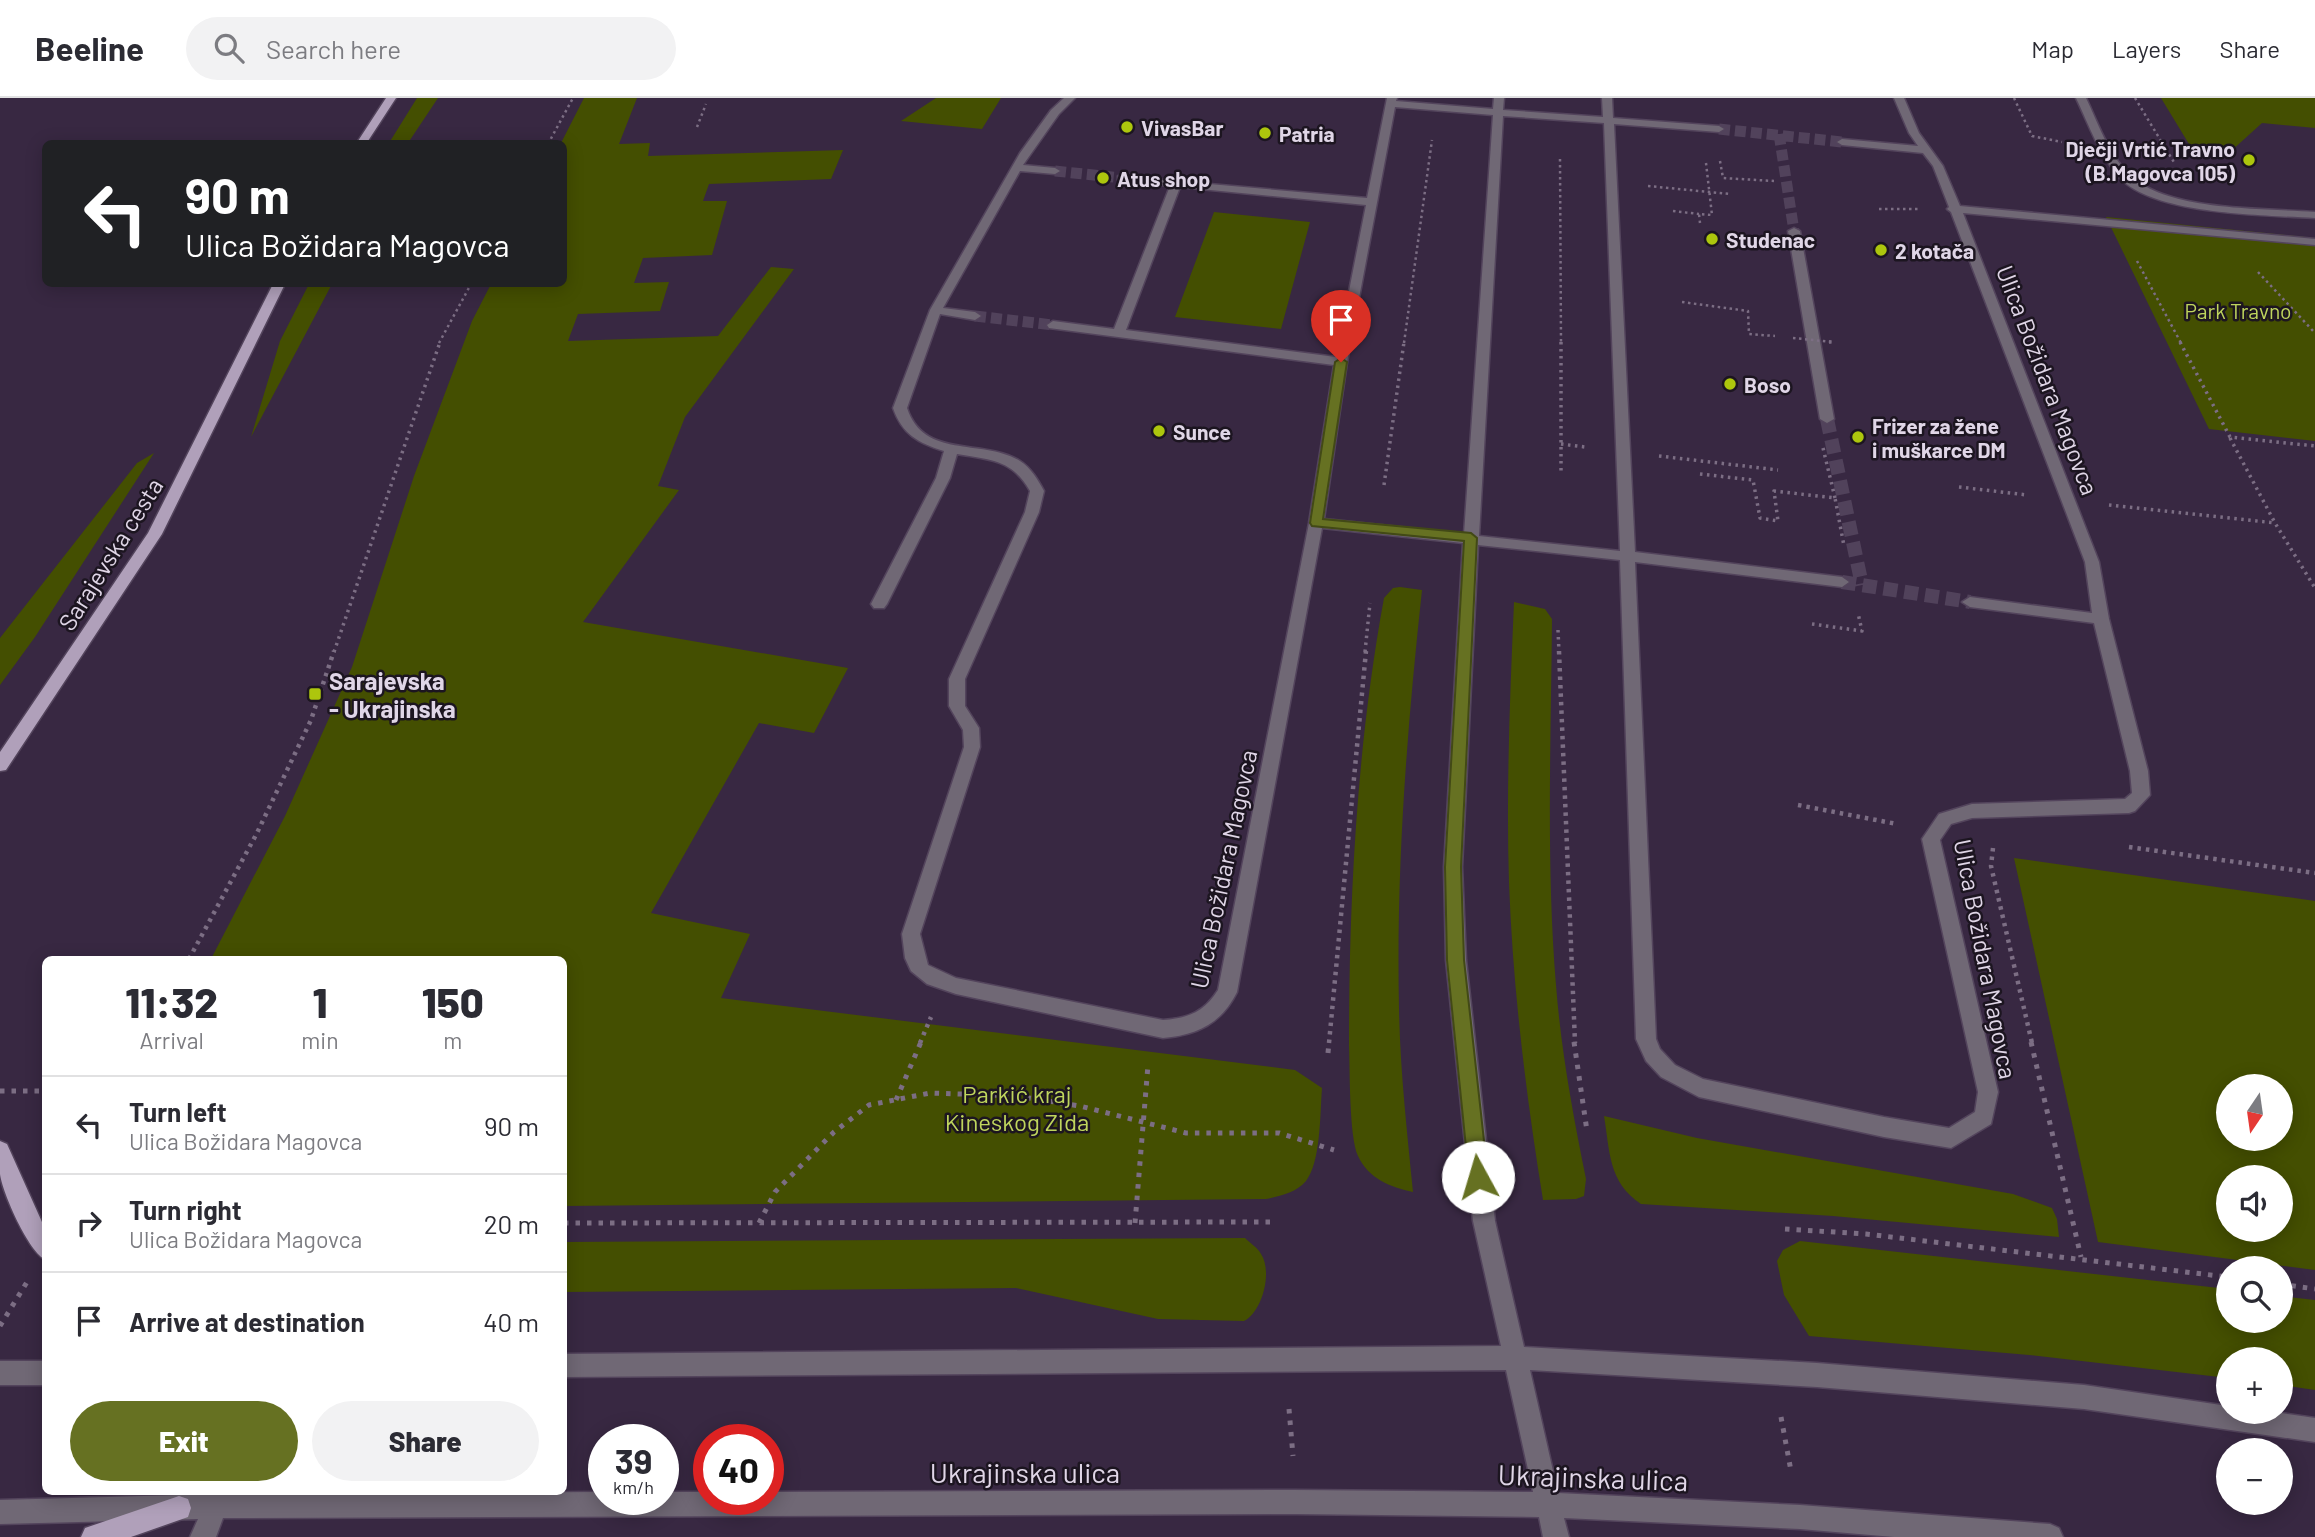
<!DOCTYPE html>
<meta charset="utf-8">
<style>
:root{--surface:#fff;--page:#f2f2f3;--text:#2b2b33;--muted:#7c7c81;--line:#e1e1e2;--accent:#667122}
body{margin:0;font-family:Barlow,sans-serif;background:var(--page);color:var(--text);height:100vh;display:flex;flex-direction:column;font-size:26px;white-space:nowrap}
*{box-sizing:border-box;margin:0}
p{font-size:23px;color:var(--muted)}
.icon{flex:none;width:38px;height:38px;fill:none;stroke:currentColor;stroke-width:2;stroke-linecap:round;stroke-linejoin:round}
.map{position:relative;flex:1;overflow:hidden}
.drawer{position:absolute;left:42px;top:858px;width:525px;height:539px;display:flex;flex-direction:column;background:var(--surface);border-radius:10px;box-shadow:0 4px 18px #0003}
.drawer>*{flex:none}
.guide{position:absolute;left:42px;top:42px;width:525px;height:147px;border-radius:10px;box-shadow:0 4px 18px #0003;background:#202124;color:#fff;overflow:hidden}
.needle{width:46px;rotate:193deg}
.tools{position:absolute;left:2216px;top:976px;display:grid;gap:14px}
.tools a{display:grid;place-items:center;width:77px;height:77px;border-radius:50%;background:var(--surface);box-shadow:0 4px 18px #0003;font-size:35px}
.speed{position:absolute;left:588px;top:1326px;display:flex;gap:14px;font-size:35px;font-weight:700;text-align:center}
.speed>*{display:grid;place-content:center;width:91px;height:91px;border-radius:50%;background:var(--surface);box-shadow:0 4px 18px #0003;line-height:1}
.speed small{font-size:18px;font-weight:400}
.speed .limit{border:10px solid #d22;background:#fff;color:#111}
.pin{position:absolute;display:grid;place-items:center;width:60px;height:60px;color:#fff;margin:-72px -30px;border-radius:50% 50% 50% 0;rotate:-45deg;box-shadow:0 0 7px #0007}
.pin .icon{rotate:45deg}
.me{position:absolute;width:77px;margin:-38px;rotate:354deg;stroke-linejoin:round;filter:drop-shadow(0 0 5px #0008)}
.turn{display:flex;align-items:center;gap:24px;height:147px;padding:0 28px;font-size:32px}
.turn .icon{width:91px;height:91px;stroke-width:2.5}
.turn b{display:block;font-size:49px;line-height:60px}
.eta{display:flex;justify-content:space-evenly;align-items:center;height:119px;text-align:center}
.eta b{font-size:42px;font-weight:800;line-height:49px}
.primary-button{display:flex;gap:14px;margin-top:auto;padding:14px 28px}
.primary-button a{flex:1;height:80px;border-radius:42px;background:var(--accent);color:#fff;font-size:28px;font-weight:800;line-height:80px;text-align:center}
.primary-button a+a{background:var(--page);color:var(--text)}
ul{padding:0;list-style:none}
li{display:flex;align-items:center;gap:21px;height:98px;padding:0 28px;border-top:2px solid var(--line)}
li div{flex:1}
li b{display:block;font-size:26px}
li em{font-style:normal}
header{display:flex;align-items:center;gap:42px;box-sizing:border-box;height:98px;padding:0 35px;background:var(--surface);border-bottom:2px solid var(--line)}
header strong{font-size:33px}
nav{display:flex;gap:38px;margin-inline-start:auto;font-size:24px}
.search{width:490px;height:63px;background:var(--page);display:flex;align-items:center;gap:18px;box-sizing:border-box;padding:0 24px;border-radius:38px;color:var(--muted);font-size:26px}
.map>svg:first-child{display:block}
.green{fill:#444f01;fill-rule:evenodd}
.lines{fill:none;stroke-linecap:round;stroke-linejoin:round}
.minor-tunnel-far1{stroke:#51425b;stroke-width:11;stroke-dasharray:11 5;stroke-linecap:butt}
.minor-tunnel{stroke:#51425b;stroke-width:14;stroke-dasharray:14 7;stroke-linecap:butt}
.minor-casing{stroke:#53445c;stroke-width:3}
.major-casing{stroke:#53445c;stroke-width:3}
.path-far3{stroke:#7c6e84;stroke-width:2.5;stroke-dasharray:2.5 3.5;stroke-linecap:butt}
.path-far2{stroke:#7c6e84;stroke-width:3.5;stroke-dasharray:2.5 4.5;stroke-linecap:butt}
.path-far1{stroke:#7c6e84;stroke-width:4.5;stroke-dasharray:3.5 5;stroke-linecap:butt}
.path{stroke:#7c6e84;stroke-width:5;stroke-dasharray:4.5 7;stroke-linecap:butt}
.minor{fill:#706875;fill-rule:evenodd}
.major{fill:#b0a0ba;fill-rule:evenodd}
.path-bridge-far1{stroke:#7c6e84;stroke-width:2.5;stroke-dasharray:2.5 3.5;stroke-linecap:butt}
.path-bridge{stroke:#7c6e84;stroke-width:3.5;stroke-dasharray:2.5 4.5;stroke-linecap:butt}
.route{fill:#667122;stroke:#424916;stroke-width:2}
.poi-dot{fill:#adc60d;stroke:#1c1520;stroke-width:2.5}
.labels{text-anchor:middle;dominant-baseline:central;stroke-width:5;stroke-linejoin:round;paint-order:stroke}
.far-poi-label{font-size:21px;font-weight:bold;fill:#e0d6e7;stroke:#1c1520;text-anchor:start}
.far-park-label{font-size:21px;fill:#bfd55d;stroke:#1c1520}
.street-label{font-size:24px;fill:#e0d6e7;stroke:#1c1520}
.poi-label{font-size:24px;font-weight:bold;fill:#e0d6e7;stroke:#1c1520;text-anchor:start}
.park-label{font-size:24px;fill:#bfd55d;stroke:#1c1520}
.near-street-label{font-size:28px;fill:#e0d6e7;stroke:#1c1520}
</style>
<header>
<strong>Beeline</strong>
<div class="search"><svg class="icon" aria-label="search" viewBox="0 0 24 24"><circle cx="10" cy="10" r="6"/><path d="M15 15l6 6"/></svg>Search here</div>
<nav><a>Map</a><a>Layers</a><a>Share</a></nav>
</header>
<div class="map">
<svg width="2315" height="1439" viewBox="0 0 2315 1439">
<rect width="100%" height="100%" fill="#382842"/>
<path class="green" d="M417,0H438L408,45H389Z
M584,0H637L619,46L650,45L648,58L843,52L831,81L709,86L703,103H727L712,157L643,160L634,185L669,184L660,213L578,216L568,243L718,238L771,169L794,171L685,319L658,388L679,392L583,524L848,570L814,635L759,625L651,815L750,836L721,900L1295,972L1322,990C1320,1015 1321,1064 1306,1083C1296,1095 1280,1098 1266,1101L564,1108V861H211L285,718L352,569L414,378L472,223L491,186H564V46L561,45Z
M936,0H1001L982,31L901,23Z
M2161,0H2315V30L2262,25L2230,54L2192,51Z
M1214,114L1310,124L1281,231L1175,219Z
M2106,119L2315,140V343L2209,331Z
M309,186H332L251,339L280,243Z
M154,355L35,539L0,587V540L137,365Z
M1400,489L1422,492C1407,631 1396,769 1399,910C1400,971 1407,1033 1413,1094C1390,1089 1369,1081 1358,1058C1349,1039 1350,971 1349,948C1349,798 1357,647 1384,500L1393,490Z
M1514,504L1545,511L1552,521C1551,643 1546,766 1556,887C1561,952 1573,1017 1586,1081L1584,1098L1576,1101L1543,1102C1526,997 1513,892 1509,785C1506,692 1510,598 1514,504Z
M2014,760L2315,803V1172L2098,1144ZM2228,989H2280V1041H2228ZM2228,1080H2280V1132H2228Z
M1604,1018L1697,1040L2013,1096L2052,1110L2057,1121L2059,1139L1833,1118L1641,1106C1608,1084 1610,1053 1604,1018Z
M1245,1140C1250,1145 1258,1150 1261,1156C1273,1174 1262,1214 1244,1223L1158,1221L1016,1190L564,1194V1144Z
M1800,1143L2228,1191V1223H2280V1198L2315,1202V1292L2280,1287V1262H2228V1280L2029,1257L1809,1238L1784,1197L1777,1163L1783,1152Z"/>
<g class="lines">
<path class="minor-tunnel-far1" d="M1719,31L1842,44
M1779,36L1794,133
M1055,73L1122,80
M975,218L1053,227"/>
<path class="minor-tunnel" d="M1827,321L1862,487
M1842,484L1970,504"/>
<defs>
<path id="minor" d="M1064,0H1075L1059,16L1023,67L1055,70L1060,73L1055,76L1020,73L943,210L975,214L981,218L975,222L940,216L907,310C924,362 983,340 1020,363C1031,370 1038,382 1044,393L1039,414L965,581V608L979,630L980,649L920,836L928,867L956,880L1163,922C1189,920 1204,914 1218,892L1309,425L1334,267L1049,230L1047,227L1053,223L1114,231L1170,88L1122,83L1118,82V78L1367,100L1387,0H1397L1396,3L1493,11L1494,0H1504L1503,12L1603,19L1602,0H1612L1613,20L1719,28L1724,31L1719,34L1614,26L1635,454L1842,479L1849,484L1842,489L1635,464L1656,941L1660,951L1675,967L1703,981L1884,1019L1949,1030L1975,1014L1978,994L1922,741L1939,716L1972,706L2125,701L2132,695L2130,673L2094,525L1970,509L1962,504L1970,499L2092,515L2085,464L1951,114L1947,111L1949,109L1933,68L1923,55L1842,47L1837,44L1842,41L1918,48L1909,35L1894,0H1904L1919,35L1943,68L1960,108L2315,141V147L1963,115L2099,464L2109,521L2148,673L2150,697L2135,713L2129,715L1972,720L1951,726L1940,742L1998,994L1991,1026L1951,1050L1884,1039L1699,999L1661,979L1646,963L1636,941L1620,462L1478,447L1462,769L1466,862L1495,1123L1524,1249L1817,1265L2084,1287L2228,1308V1314H2275L2315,1320V1344L2084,1311L1817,1289L1530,1272L1558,1395L1800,1407L2050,1426L2059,1430L2063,1439H1894L1800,1431L1564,1420L1569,1439H1543L1539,1419L1296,1416L223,1420L216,1439H190L198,1421L0,1426V1402L215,1396L604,1394V1402H663V1394H709V1402H768V1394L1296,1392L1533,1394L1506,1272L564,1279V1256L1501,1248L1473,1123L1446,862L1444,769L1463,445L1322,430L1237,894C1221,926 1197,937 1163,940L956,896L927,886L911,873L905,860L902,836L964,649L963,632L949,608V581L1025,414L1030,393C1012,361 990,362 957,356L950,380L887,506L884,510H874L871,506L936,380L944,353C918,345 902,336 893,310L930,212L1020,55L1051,12ZM1395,9L1493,17L1464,436L1324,421L1347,264ZM1503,18L1604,25L1620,453L1479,438ZM1180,89L1366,107L1336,259L1126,232Z
M2076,0H2086C2098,25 2108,55 2128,75C2164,114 2265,110 2315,114V120C2265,117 2156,117 2121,81C2100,59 2089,27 2076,0Z
M1794,130L1800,133L1834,321L1827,325L1820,321L1788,133Z
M0,1263H46V1287H0Z"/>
<path id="major" d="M386,0H396L366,46H356Z
M273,186H285L162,436L6,672L0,673V654L148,435Z
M0,1043L7,1046L46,1133V1162C29,1155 2,1094 0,1076C0,1065 0,1054 0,1043Z
M179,1398L188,1401L191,1410L188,1419L131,1439H81L85,1430Z"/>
</defs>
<use href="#minor" class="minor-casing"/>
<use href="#major" class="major-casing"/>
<path class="path-far3" d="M2014,0L2032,38L2062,44
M2135,0L2175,66
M697,29L706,6
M548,46L573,0
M1560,61L1561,245
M1720,63L1723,80L1774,83
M1648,88L1730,96
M1879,111H1918
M1673,113L1699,116
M1700,125L1699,116L1712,117L1706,65
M2137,163L2181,245
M2258,174L2315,235
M1682,204L1748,213L1749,236L1775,238
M439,245L471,186
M1404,245L1432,42"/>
<path class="path-far2" d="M1561,244V374
M2180,244L2230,339L2315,348
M2230,340L2275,425L2315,490
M1561,346L1585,349
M1823,350L1835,400
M1659,358L1778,372
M1700,376L1753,382L1760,420L1778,423L1774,393L1835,400L1844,448
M1384,387L1404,244
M1959,389L2027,397
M2109,407L2275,425
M1812,526L1862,533L1858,515
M1558,532L1559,554
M334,554L440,244
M1365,554L1370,505"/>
<path class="path-far1" d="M1559,553L1575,945
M1798,707L1897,726
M2129,749L2315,775
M1993,750L1991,768L2032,945
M189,861L257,735L311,622L334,553
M920,945L931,919
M1329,945L1366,553"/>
<path class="path" d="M1574,944L1587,1033
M2031,944L2081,1159
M1328,955L1329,944
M0,993H46
M896,1002L921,944
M564,1125L1271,1124
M759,1125L775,1094L834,1034L869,1007L930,995L1016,998L1080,1008L1186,1035H1279L1334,1052
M1135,1125L1148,967
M1785,1131L1866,1136L2228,1179
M2280,1186L2315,1191
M0,1228L27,1184
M1289,1311L1293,1358
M1781,1319L1791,1373"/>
<use href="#minor" class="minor"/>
<use href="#major" class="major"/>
<path class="path-bridge-far1" d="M1793,240L1833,244"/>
<path class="path-bridge" d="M1829,244H1833"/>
</g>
<path class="route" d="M1341,260L1347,264L1323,421L1471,435L1477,440L1461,769L1464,862L1488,1079L1485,1086L1478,1088L1471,1086L1469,1079L1447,862L1445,769L1464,443L1312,428L1310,425L1335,264Z"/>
<g class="poi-dot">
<circle cx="1127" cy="29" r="7"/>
<circle cx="1265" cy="35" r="7"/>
<circle cx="2249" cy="62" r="7"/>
<circle cx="1103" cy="80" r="7"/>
<circle cx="1712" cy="141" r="7"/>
<circle cx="1881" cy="152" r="7"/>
<circle cx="1730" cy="286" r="7"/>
<circle cx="1159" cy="333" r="7"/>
<circle cx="1858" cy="339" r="7"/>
<rect x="308" y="589" width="14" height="14" rx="3.5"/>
</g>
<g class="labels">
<g class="far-poi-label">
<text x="1141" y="29">VivasBar</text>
<text x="1279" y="35">Patria</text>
<text x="2235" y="50" text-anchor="end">Dječji Vrtić Travno<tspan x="2235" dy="24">(B.Magovca 105)</tspan></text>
<text x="1117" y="80">Atus shop</text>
<text x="1726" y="141">Studenac</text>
<text x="1895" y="152">2 kotača</text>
<text x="1744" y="286">Boso</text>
<text x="1872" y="327">Frizer za žene<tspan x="1872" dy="24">i muškarce DM</tspan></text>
<text x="1173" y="333">Sunce</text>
</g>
<g class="far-park-label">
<text x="2238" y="212">Park Travno</text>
</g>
<g class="street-label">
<text transform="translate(2048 282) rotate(69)">Ulica Božidara Magovca</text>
<text transform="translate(110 456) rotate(-58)">Sarajevska cesta</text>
<text transform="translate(1223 771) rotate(-78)">Ulica Božidara Magovca</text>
<text transform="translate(1986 861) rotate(79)">Ulica Božidara Magovca</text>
</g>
<g class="poi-label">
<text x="329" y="582">Sarajevska<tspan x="329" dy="28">- Ukrajinska</tspan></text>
</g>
<g class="park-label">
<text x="1017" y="995">Parkić kraj<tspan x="1017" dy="28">Kineskog Zida</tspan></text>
</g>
<g class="near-street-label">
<text x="1025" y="1374">Ukrajinska ulica</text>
<text transform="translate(1593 1379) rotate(2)">Ukrajinska ulica</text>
</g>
</g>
</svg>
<div class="tools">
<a><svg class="needle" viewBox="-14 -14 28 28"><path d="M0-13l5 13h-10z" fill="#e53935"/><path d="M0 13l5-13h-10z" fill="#7c7c81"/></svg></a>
<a><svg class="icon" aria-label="sound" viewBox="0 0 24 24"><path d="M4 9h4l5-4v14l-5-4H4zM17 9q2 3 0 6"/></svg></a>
<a><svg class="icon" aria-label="search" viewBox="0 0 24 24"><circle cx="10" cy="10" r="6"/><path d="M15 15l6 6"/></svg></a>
<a>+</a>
<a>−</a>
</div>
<div class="speed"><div>39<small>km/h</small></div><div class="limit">40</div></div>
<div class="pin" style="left:1341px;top:264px;background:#d93025"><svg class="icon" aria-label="arrive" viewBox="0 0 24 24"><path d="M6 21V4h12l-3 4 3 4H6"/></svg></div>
<svg class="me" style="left:1478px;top:1079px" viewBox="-20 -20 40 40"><circle r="19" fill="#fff"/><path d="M0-13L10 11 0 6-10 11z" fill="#667122"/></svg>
<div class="guide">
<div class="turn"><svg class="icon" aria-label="left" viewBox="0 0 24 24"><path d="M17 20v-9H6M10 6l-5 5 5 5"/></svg><div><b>90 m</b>Ulica Božidara Magovca</div></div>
</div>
<section class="drawer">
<div class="eta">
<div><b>11:32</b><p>Arrival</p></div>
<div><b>1</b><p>min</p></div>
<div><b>150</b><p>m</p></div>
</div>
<ul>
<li><svg class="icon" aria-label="left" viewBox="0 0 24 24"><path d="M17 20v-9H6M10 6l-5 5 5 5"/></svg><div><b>Turn left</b><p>Ulica Božidara Magovca</p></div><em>90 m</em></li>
<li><svg class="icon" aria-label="right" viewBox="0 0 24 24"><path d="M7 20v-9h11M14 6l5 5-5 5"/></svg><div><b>Turn right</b><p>Ulica Božidara Magovca</p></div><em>20 m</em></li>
<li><svg class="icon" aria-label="arrive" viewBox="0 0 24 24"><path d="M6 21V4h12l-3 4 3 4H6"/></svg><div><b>Arrive at destination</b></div><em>40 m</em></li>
</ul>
<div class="primary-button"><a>Exit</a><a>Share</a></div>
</section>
</div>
